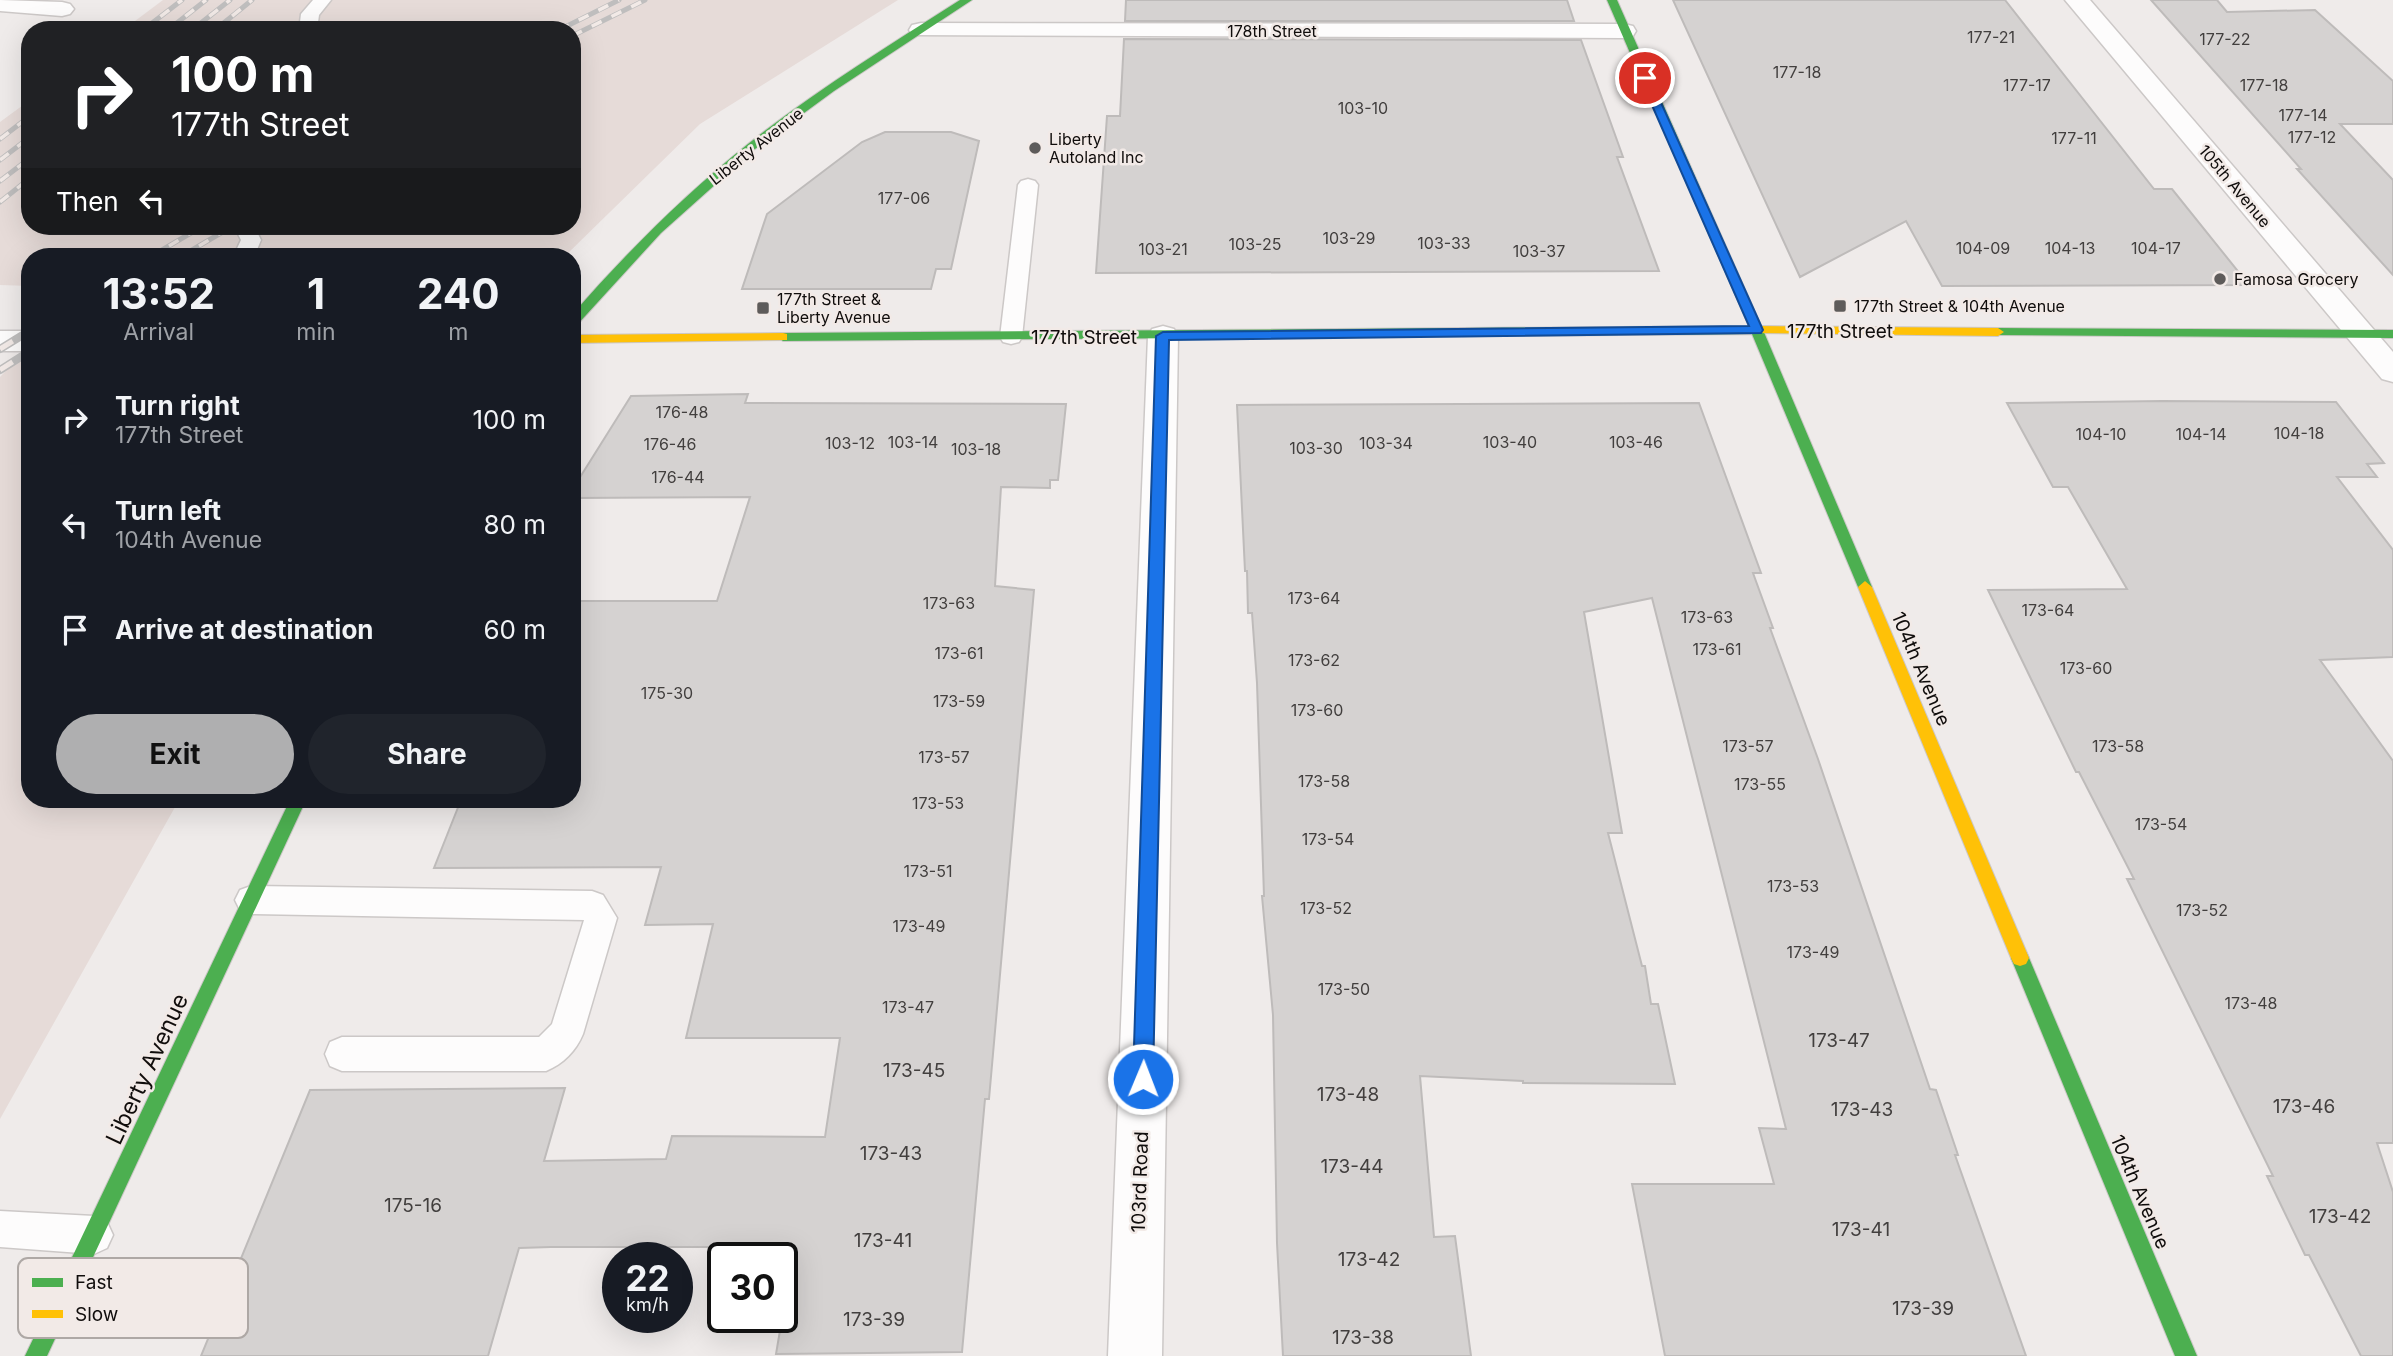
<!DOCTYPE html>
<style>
:root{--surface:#171b24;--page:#20242c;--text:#f1f3f6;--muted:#9ea1a6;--accent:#afafb0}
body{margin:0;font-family:Inter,sans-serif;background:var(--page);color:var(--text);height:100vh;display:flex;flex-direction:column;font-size:26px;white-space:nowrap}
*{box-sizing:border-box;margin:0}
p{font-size:23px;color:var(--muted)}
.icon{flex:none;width:38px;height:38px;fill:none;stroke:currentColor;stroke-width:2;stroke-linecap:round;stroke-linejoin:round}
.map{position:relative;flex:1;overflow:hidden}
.panel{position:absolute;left:21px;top:248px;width:560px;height:560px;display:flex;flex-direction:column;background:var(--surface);border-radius:28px;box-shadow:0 7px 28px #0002}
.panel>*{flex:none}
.banner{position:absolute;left:21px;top:21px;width:560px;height:214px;border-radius:28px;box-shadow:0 7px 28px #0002;background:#202124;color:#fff;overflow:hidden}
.speed{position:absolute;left:602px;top:1242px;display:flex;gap:14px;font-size:35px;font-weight:700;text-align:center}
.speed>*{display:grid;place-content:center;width:91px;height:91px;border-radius:50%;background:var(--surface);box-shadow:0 7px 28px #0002;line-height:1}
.speed small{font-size:18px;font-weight:400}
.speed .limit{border:4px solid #111;border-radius:10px;background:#fff;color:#111}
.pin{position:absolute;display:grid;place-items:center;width:60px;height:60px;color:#fff;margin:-30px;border:4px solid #fff;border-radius:50%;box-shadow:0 2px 7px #0007}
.me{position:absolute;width:77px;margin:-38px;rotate:1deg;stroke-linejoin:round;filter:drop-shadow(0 0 5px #0008)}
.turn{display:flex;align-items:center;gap:24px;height:147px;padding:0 35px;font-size:32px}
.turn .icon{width:91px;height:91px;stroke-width:2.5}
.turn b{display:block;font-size:49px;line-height:60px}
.then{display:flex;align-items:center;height:66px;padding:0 35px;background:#0003;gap:14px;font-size:26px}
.eta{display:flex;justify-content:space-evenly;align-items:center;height:119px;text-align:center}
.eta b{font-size:42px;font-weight:700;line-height:49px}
.primary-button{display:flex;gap:14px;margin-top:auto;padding:14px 35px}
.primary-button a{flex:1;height:80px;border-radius:42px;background:var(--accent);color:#111;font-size:28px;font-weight:700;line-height:80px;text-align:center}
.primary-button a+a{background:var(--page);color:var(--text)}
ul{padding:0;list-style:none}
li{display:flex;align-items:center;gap:21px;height:105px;padding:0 35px}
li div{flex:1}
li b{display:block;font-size:26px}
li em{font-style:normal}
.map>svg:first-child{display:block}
.built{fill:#e6dbd8}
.building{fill:#d5d2d1;stroke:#bebbba;stroke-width:2}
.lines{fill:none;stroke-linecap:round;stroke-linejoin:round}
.lane-casing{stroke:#ccc8c7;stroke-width:3}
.street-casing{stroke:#ccc8c7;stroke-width:3}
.fast-casing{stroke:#ccc8c7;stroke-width:2}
.slow-casing{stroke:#ccc8c7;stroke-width:2}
.lane{fill:#fdfcfc;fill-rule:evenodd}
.street{fill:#fdfcfc;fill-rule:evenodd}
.fast{fill:#4caf50;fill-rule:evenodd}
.slow{fill:#ffc107;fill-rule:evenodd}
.rail-far1-casing{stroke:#bfbebe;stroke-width:5}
.rail-casing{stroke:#bfbebe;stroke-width:8}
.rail-far1{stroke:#f2eae7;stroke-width:3.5;stroke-dasharray:11;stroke-linecap:butt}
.rail{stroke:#f2eae7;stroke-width:5;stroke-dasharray:15;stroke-linecap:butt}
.route{fill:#1a73e8;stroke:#114b97;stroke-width:2}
.poi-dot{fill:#5e5b5a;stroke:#f2eae7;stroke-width:2.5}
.labels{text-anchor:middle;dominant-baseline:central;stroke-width:5;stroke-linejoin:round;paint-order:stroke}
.far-street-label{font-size:16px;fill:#100d0c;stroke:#f2eae7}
.number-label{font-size:16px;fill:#423f3e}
.far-poi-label{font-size:16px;fill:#100d0c;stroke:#f2eae7;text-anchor:start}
.street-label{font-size:19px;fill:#100d0c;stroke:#f2eae7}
.near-number-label{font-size:19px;fill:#423f3e}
.near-street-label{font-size:23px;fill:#100d0c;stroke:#f2eae7}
.key{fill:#f2eae7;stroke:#aea8a5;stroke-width:2}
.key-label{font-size:19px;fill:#100d0c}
</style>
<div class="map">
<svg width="2393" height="1356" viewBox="0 0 2393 1356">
<rect width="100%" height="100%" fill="#efebea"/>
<path class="built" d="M163,0H898L700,124L564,257H30V286L0,285V122L30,100V226H572V30H123Z
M30,346V800H179L0,1119V377Z"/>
<path class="building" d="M1126,0H1567L1574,21H1125Z
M1673,0H2005L2154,189H2172L2249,285L1942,286L1906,221L1800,277Z
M2151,0H2217L2227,12L2315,10L2393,81V124H2340L2393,180V275L2297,169H2301Z
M1124,39L1581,40L1623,157H1617L1659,271L1096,273L1107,116H1120Z
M885,132H951L979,141L951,269H936L931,289H742L767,214L862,142Z
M748,394L745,403L1066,404L1058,480H1050V488L1001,487L995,586L1034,590L989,1099H985L962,1352L776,1354L792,1260H788L791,1247H551L519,1248L488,1356H201L310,1090L565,1088L544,1161L666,1159L672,1136L825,1137L840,1038H686L713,924L645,925L661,867L434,868L461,800H572V601H717L750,497L572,498V490L631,396Z
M2162,401L2336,402L2384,463L2367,464L2377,477H2337L2393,550V657L2320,660L2393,761V1143H2377L2393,1192V1356H2361L2309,1255H2305L2267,1176H2273L2127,879H2134L2079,772H2076L1988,590L2127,589L2068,487H2053L2007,403Z
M1699,403L1761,573H1753L1773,628H1770L1818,759L1930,1089L1936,1090L1958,1155H1955L2026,1356H1665L1632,1184H1774L1759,1128L1786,1129L1652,598L1584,612L1622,833H1608L1642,966H1645L1651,1004H1658L1675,1084L1523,1083V1081L1420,1076L1434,1237L1455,1236L1471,1356H1283L1277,1243L1273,1015L1262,896H1264L1257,683L1252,613H1248L1247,571H1245L1237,405Z"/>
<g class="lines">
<defs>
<path id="lane" d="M313,0H331L319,15L317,30H299L301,14Z
M1028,179L1035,181L1038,185L1022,337L1019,342L1011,344L1003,342L1000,337L1018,185L1021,181Z
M234,226H254L261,240L254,257H233L241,240Z
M251,886L592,891L603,895L617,918L583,1034C576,1051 563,1064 546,1071H342L330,1066L325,1054L330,1042L342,1037H539L552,1024L584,920L251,914L240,910L235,900L240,890Z
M0,1211L94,1216L107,1222L113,1235L107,1248L94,1254L0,1247Z"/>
<path id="street" d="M0,0L62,2L70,4L74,9L70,14L62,16L0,11Z
M2065,0H2090L2393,352V382L2382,379Z
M921,23L1624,24L1633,26L1636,31L1633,36L1624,38L912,35L909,30L912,25Z
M1163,326L1174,329L1178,336L1162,1356H1108L1148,336L1152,329Z
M0,331H30V351H0Z"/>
<path id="fast" d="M960,0H972L834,91L755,149L661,233L576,326L572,327V315C626,253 684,195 748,144C815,91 888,46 960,0Z
M1607,0H1617L1763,330L1872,587L1870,591L1865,593L1858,587L1752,334L783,341L777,337L783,333L1749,326Z
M1998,328L2393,330V338L1994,335V329Z
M290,800H306L47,1356H25Z
M2020,950L2026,952L2029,958L2197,1356H2175L2011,958L2014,952Z"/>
<path id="slow" d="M1757,326L1998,328L2004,332L1998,336L1753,333V327Z
M783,333L787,334V340L572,343V335Z
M1865,581L1872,587L2029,958L2026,964L2020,966L2014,964L2011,958L1858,587Z"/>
</defs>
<use href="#lane" class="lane-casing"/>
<use href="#street" class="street-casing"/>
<use href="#fast" class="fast-casing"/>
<use href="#slow" class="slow-casing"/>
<use href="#lane" class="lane"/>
<use href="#street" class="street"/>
<use href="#fast" class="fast"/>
<use href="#slow" class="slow"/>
<defs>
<path id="rail-far1" d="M143,30L182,0
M168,30L206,0
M192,30L230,0
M215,30L252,0
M559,30L619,0
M572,36L645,0
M0,139L30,116
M0,160L30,137
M0,181L30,158
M0,202L30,178
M150,257L203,226
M180,257L233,226
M23,335L30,331"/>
<path id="rail" d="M0,349L26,333
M0,370L30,351"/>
</defs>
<use href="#rail-far1" class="rail-far1-casing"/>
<use href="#rail" class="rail-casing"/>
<use href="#rail-far1" class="rail-far1"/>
<use href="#rail" class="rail"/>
</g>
<path class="route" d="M1641,76L1650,78L1763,330L1761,333L1169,340L1153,1079L1150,1086L1143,1089L1136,1086L1133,1079L1156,336L1163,332L1749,326L1640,78Z"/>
<g class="poi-dot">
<circle cx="1035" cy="148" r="7"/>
<circle cx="2220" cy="279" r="7"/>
<rect x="1833" y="299" width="14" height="14" rx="3.5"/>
<rect x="756" y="301" width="14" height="14" rx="3.5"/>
</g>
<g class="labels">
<g class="far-street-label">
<text x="1272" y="31">178th Street</text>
<text transform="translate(756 146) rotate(-38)">Liberty Avenue</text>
<text transform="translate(2235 186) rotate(50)">105th Avenue</text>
</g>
<g class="number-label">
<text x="1991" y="37">177-21</text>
<text x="2225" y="39">177-22</text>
<text x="1797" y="72">177-18</text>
<text x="2027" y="85">177-17</text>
<text x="2264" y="85">177-18</text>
<text x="1363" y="108">103-10</text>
<text x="2303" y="115">177-14</text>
<text x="2312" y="137">177-12</text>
<text x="2074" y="138">177-11</text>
<text x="904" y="198">177-06</text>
<text x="1349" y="238">103-29</text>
<text x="1444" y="243">103-33</text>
<text x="1255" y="244">103-25</text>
<text x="1983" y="248">104-09</text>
<text x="2070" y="248">104-13</text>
<text x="2156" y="248">104-17</text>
<text x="1163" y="249">103-21</text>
<text x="1539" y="251">103-37</text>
<text x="682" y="412">176-48</text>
<text x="2299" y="433">104-18</text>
<text x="2101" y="434">104-10</text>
<text x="2201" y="434">104-14</text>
<text x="913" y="442">103-14</text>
<text x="1510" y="442">103-40</text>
<text x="1636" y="442">103-46</text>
<text x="850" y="443">103-12</text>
<text x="1386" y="443">103-34</text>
<text x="670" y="444">176-46</text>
<text x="1316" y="448">103-30</text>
<text x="976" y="449">103-18</text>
<text x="678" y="477">176-44</text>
<text x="1314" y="598">173-64</text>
<text x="949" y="603">173-63</text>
<text x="2048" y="610">173-64</text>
<text x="1707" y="617">173-63</text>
<text x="1717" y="649">173-61</text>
<text x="959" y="653">173-61</text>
<text x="1314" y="660">173-62</text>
<text x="2086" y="668">173-60</text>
<text x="667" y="693">175-30</text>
<text x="959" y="701">173-59</text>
<text x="1317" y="710">173-60</text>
<text x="1748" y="746">173-57</text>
<text x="2118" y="746">173-58</text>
<text x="944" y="757">173-57</text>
<text x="1324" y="781">173-58</text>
<text x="1760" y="784">173-55</text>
<text x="938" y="803">173-53</text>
<text x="2161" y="824">173-54</text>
<text x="1328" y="839">173-54</text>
<text x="928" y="871">173-51</text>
<text x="1793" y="886">173-53</text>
<text x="1326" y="908">173-52</text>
<text x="2202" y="910">173-52</text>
<text x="919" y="926">173-49</text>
<text x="1813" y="952">173-49</text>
<text x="1344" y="989">173-50</text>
<text x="2251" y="1003">173-48</text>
<text x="908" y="1007">173-47</text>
</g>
<g class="far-poi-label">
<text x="1049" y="139">Liberty<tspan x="1049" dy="18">Autoland Inc</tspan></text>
<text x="2234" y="279">Famosa Grocery</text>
<text x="777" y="299">177th Street &amp;<tspan x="777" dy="18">Liberty Avenue</tspan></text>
<text x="1854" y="306">177th Street &amp; 104th Avenue</text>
</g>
<g class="street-label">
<text x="1840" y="331">177th Street</text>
<text x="1084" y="337">177th Street</text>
<text transform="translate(1921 669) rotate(67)">104th Avenue</text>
<text transform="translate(1140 1182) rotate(-88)">103rd Road</text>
<text transform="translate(2140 1192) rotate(67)">104th Avenue</text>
</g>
<g class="near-number-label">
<text x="1839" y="1040">173-47</text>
<text x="914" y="1070">173-45</text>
<text x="1348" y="1094">173-48</text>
<text x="2304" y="1106">173-46</text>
<text x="1862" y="1109">173-43</text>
<text x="891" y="1153">173-43</text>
<text x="1352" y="1166">173-44</text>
<text x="413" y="1205">175-16</text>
<text x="2340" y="1216">173-42</text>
<text x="1861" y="1229">173-41</text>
<text x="883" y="1240">173-41</text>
<text x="1369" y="1259">173-42</text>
<text x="1923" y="1308">173-39</text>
<text x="874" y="1319">173-39</text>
<text x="1363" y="1337">173-38</text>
</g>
<g class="near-street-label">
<text transform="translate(147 1069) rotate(-65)">Liberty Avenue</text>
</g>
</g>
<rect x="18" y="1258" width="230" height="80" rx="10" class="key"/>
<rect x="32" y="1278" width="31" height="9" fill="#4caf50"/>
<rect x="32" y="1310" width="31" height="8" fill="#ffc107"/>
<g class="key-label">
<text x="75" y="1289">Fast</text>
<text x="75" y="1321">Slow</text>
</g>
</svg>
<div class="speed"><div>22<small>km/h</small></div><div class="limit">30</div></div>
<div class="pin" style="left:1645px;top:78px;background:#d93025"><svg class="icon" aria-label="arrive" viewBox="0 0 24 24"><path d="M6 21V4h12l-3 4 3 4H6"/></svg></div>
<svg class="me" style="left:1143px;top:1079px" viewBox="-20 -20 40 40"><circle r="17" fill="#1a73e8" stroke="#fff" stroke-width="3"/><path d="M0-11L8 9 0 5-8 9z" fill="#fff"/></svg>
<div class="banner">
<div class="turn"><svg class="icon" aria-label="right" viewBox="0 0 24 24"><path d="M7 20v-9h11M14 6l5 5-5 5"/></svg><div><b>100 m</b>177th Street</div></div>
<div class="then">Then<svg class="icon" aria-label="left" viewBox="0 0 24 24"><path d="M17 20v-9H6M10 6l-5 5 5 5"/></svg></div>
</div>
<section class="panel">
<div class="eta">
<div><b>13:52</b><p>Arrival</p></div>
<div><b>1</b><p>min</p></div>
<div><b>240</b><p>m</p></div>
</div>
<ul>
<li><svg class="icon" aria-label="right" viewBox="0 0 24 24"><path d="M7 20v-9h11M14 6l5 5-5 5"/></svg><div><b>Turn right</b><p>177th Street</p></div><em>100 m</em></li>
<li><svg class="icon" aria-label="left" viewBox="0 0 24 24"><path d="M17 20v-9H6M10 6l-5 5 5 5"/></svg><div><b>Turn left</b><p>104th Avenue</p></div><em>80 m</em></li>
<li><svg class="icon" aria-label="arrive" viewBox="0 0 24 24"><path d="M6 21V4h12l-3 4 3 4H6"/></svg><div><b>Arrive at destination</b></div><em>60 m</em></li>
</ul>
<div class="primary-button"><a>Exit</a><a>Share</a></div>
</section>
</div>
